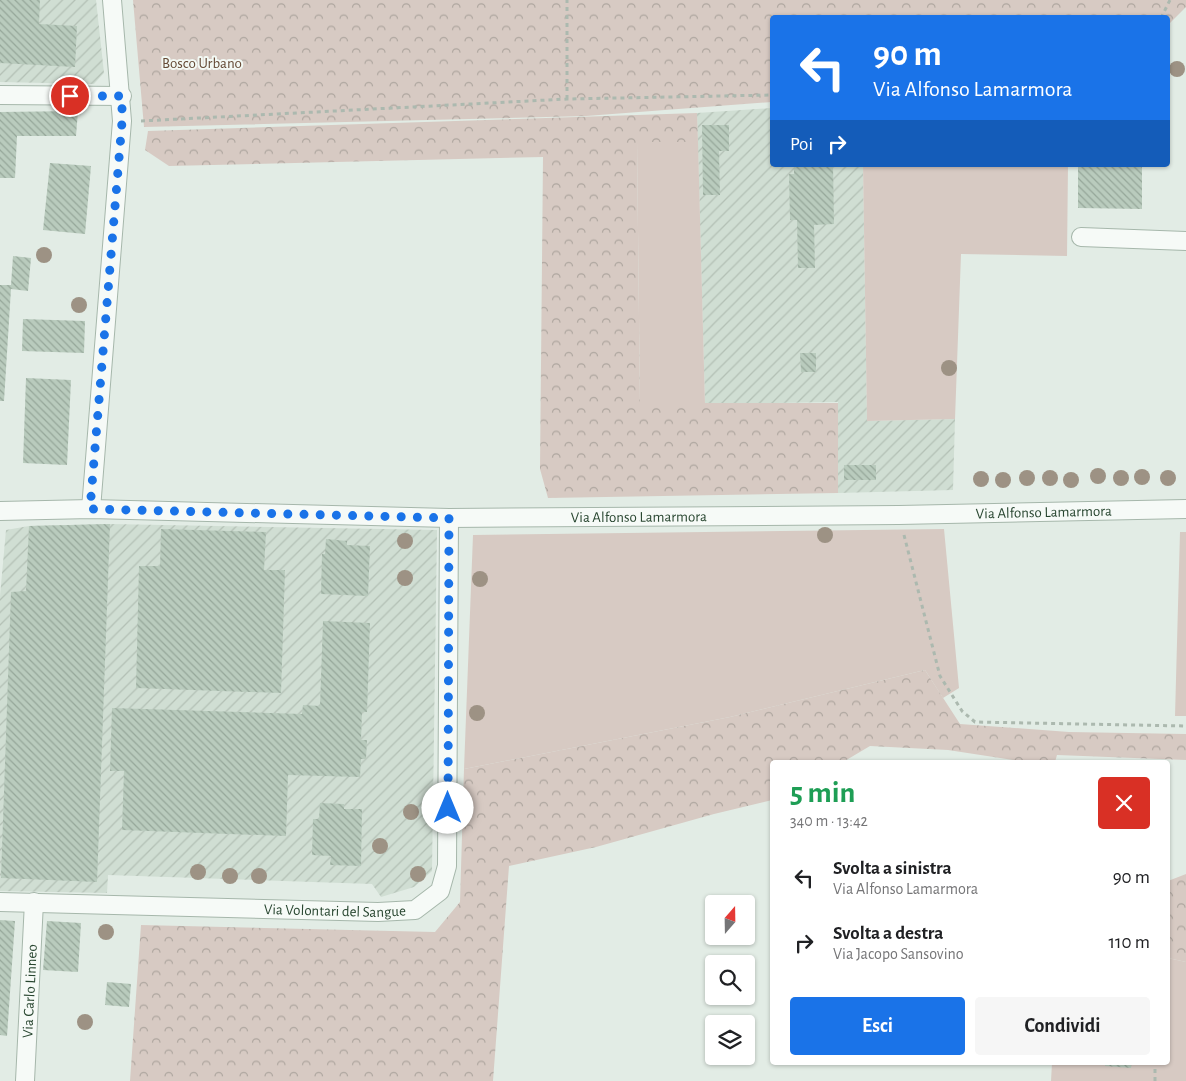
<!DOCTYPE html>
<html lang="it">
<meta charset="utf-8">
<style>
:root{--surface:#fff;--page:#f6f6f6;--text:#202124;--muted:#757577;--accent:#1a73e8}
body{margin:0;font-family:"Alegreya Sans",sans-serif;background:var(--page);color:var(--text);height:100vh;display:flex;flex-direction:column;font-size:19px;white-space:nowrap}
*{box-sizing:border-box;margin:0}
p{font-size:16px;color:var(--muted)}
.icon{flex:none;width:28px;height:28px;fill:none;stroke:currentColor;stroke-width:2;stroke-linecap:round;stroke-linejoin:round}
.map{position:relative;flex:1;overflow:hidden}
.panel{position:absolute;left:770px;top:760px;width:400px;height:305px;display:flex;flex-direction:column;background:var(--surface);border-radius:5px;box-shadow:0 1px 4px #0004}
.panel>*{flex:none}
.banner{position:absolute;left:770px;top:15px;width:400px;height:152px;border-radius:5px;box-shadow:0 1px 4px #0004;background:#1a73e8;color:#fff;overflow:hidden}
.needle{width:32px;rotate:20deg}
.controls{position:absolute;left:705px;top:895px;display:grid;gap:10px}
.controls a{display:grid;place-items:center;width:50px;height:50px;border-radius:5px;background:var(--surface);box-shadow:0 1px 4px #0004;font-size:25px}
.pin{position:absolute;display:grid;place-items:center;width:42px;height:42px;color:#fff;margin:-21px;border:2px solid #fff;border-radius:50%;box-shadow:0 1px 5px #0007}
.me{position:absolute;width:55px;margin:-28px;rotate:0deg;stroke-linejoin:round;filter:drop-shadow(0 0 4px #0008)}
.turn{display:flex;align-items:center;gap:18px;height:105px;padding:0 20px;font-size:22px}
.turn .icon{width:65px;height:65px;stroke-width:2.5}
.turn b{display:block;font-size:35px;line-height:42px}
.then{display:flex;align-items:center;height:48px;padding:0 20px;background:#0003;gap:10px;font-size:19px}
.round{display:grid;place-items:center;flex:none;width:52px;height:52px;border-radius:5px;background:var(--page)}
.summary{display:flex;align-items:center;justify-content:space-between;height:85px;padding:0 20px}
h1{font-size:30px;font-weight:700;line-height:38px;color:#1e9e55}
.primary-button{display:flex;gap:10px;margin-top:auto;padding:10px 20px}
.primary-button a{flex:1;height:58px;border-radius:5px;background:var(--accent);color:#fff;font-size:20px;font-weight:700;line-height:58px;text-align:center}
.primary-button a+a{background:var(--page);color:var(--text)}
ul{padding:0;list-style:none}
li{display:flex;align-items:center;gap:15px;height:65px;padding:0 20px}
li div{flex:1}
li b{display:block;font-size:19px}
li em{font-style:normal}
.map>svg:first-child{display:block}
.industrial{fill:url(#industrial-furrows)}
.green{fill:#d7cac3}
.forest{fill:url(#forest-crowns)}
.building{fill:url(#building-back-hatch)}
.lines{fill:none;stroke-linecap:round;stroke-linejoin:round}
.street-casing{stroke:#a6b7ab;stroke-width:20}
.path{stroke:#acb9af;stroke-width:3;stroke-dasharray:4 4;stroke-linecap:butt}
.street{stroke:#f6faf7;stroke-width:18}
.tree{fill:#9d9284}
.route{stroke:#1a73e8;stroke-width:9;stroke-dasharray:0 16.2}
.labels{text-anchor:middle;dominant-baseline:central;stroke-width:4;stroke-linejoin:round;paint-order:stroke}
.park-label{font-size:15px;fill:#644934;stroke:#f3f9f4}
.street-label{font-size:15px;fill:#284630;stroke:#f3f9f4}
</style>
<div class="map">
<svg width="1186" height="1081" viewBox="0 0 1186 1081">
<defs>
<pattern id="industrial-furrows" width="10" height="10" patternUnits="userSpaceOnUse" patternTransform="scale(1.25)"><rect width="10" height="10" fill="#d0ded3"/><path d="M-1 1l2-2M0 10L10 0M9 11l2-2" fill="none" stroke="#b3c0b5"/></pattern>
<pattern id="forest-crowns" width="20" height="18" patternUnits="userSpaceOnUse" patternTransform="scale(1.25)"><rect width="20" height="18" fill="#d7cac3"/><path d="M2 6a3 3 0 1 1 6 0M12 15a3 3 0 1 1 6 0" fill="none" stroke="#aea69f"/></pattern>
<pattern id="building-back-hatch" width="6" height="6" patternUnits="userSpaceOnUse" patternTransform="scale(1.25)"><rect width="6" height="6" fill="#b9cbbd"/><path d="M-1 5l2 2M0 0l6 6M5-1l2 2" fill="none" stroke="#96a79a"/></pattern>
</defs>
<rect width="100%" height="100%" fill="#e2ece5"/>
<path class="industrial" d="M0,0H96L104,73L94,84L0,82Z
M772,108V165H863L867,421L955,419L953,490L838,493V402L705,404L697,113Z
M110,524L437,530L432,871L414,887L381,897L372,884L108,875L107,893L0,891V596L6,530L29,526Z"/>
<path class="green" d="M637,142H698L705,404H640Z
M863,165H1068L1067,256L961,254L955,419L867,421Z
M944,529L959,688L943,698L925,670L730,717L464,769L473,535Z
M1180,532H1186V716H1175Z
M1168,958L1186,962V1081H1051L1052,1063L1168,1062Z"/>
<path class="forest" d="M133,0H1186V7L1168,25V18H772V102L586,116L144,127Z
M697,113L698,142H637L640,403H838V493L548,498L540,469L543,157L169,166L145,150L148,131Z
M925,670L960,724L1069,732L1186,734V760L1057,755L1055,762H1026L948,750L870,746L843,762H772V800L714,814L596,847L509,866L493,1081H130L141,925L435,932L460,902L464,769L730,717Z
M1186,874V962L1168,958V881Z"/>
<path class="building" d="M0,0H40L39,24L77,26L75,67L0,63Z
M78,111L76,136H17L15,178H0V112Z
M702,125H729V151H719L720,195H703Z
M50,163L91,166L85,234L43,230Z
M794,165H833L834,224L814,225L815,268H798L797,220H790L789,174H794Z
M1078,165H1142V209L1078,208Z
M13,256L31,258L28,291L11,289L4,401H0V285H11Z
M23,319L85,321L84,353L22,351Z
M800,353H816V372H801Z
M26,378L71,380L67,465L23,463Z
M844,465H876V480H844Z
M110,524L97,882L1,878L11,592L26,591L29,526Z
M161,529L266,532L264,570H285L281,693L136,688L139,566H160Z
M326,539L347,541V545L370,546L368,596L321,594L322,554H325Z
M323,621L370,623L367,712H362L361,740H367L366,759H361L360,777L288,775L286,836L122,830L124,771H110L112,708L302,714L303,705L320,706Z
M320,803L344,804V809H362L361,866L330,865L331,856L312,855L313,819H319Z
M0,920L15,921L7,1036L0,1035Z
M47,921L81,923L78,972L43,970Z
M107,982L131,984L129,1007L105,1005Z
M1105,1062H1132L1131,1068L1105,1066Z"/>
<g class="lines">
<defs>
<g id="street">
<path d="M0,95L122,96"/>
<path d="M1081,237L1186,241"/>
<path d="M91,509L122,121L112,0"/>
<path id="s1" d="M0,511L91,509L449,518L899,515L1186,509"/>
<path id="s2" d="M0,902L378,912L415,910L440,891L447,866L449,518"/>
<path id="s3" d="M25,1081L34,902"/>
</g>
</defs>
<use href="#street" class="street-casing"/>
<path class="path" d="M1161,18L1170,0
M567,99V0
M141,121L567,99L772,95
M904,535L940,676L962,711L975,722L1186,726
M1155,1081V1062"/>
<use href="#street" class="street"/>
</g>
<g class="tree">
<circle cx="1177" cy="69" r="8"/>
<circle cx="44" cy="255" r="8"/>
<circle cx="79" cy="305" r="8"/>
<circle cx="949" cy="368" r="8"/>
<circle cx="1098" cy="476" r="8"/>
<circle cx="1142" cy="477" r="8"/>
<circle cx="1027" cy="478" r="8"/>
<circle cx="1050" cy="478" r="8"/>
<circle cx="1121" cy="478" r="8"/>
<circle cx="1168" cy="478" r="8"/>
<circle cx="981" cy="479" r="8"/>
<circle cx="1003" cy="480" r="8"/>
<circle cx="1071" cy="480" r="8"/>
<circle cx="825" cy="535" r="8"/>
<circle cx="405" cy="541" r="8"/>
<circle cx="405" cy="578" r="8"/>
<circle cx="480" cy="579" r="8"/>
<circle cx="477" cy="713" r="8"/>
<circle cx="411" cy="812" r="8"/>
<circle cx="380" cy="846" r="8"/>
<circle cx="198" cy="872" r="8"/>
<circle cx="418" cy="874" r="8"/>
<circle cx="230" cy="876" r="8"/>
<circle cx="259" cy="876" r="8"/>
<circle cx="106" cy="932" r="8"/>
<circle cx="85" cy="1022" r="8"/>
</g>
<g class="lines">
<path class="route" d="M70,96H122V122L90,509L449,518L448,808"/>
</g>
<g class="labels">
<g class="park-label">
<text x="202" y="63">Bosco Urbano</text>
</g>
<g class="street-label">
<text stroke="none"><textPath href="#s1" startOffset="1044">Via Alfonso Lamarmora</textPath></text>
<text stroke="none"><textPath href="#s1" startOffset="639">Via Alfonso Lamarmora</textPath></text>
<text stroke="none"><textPath href="#s2" startOffset="335">Via Volontari del Sangue</textPath></text>
<text stroke="none"><textPath href="#s3" startOffset="90">Via Carlo Linneo</textPath></text>
</g>
</g>
</svg>
<div class="controls">
<a><svg class="needle" viewBox="-14 -14 28 28"><path d="M0-13l5 13h-10z" fill="#e53935"/><path d="M0 13l5-13h-10z" fill="#757577"/></svg></a>
<a><svg class="icon" aria-label="search" viewBox="0 0 24 24"><circle cx="10" cy="10" r="6"/><path d="M15 15l6 6"/></svg></a>
<a><svg class="icon" aria-label="layers" viewBox="0 0 24 24"><path d="M12 4l9 5-9 5-9-5zM3 14l9 5 9-5"/></svg></a>
</div>
<div class="pin" style="left:70px;top:96px;background:#d93025"><svg class="icon" aria-label="arrive" viewBox="0 0 24 24"><path d="M6 21V4h12l-3 4 3 4H6"/></svg></div>
<svg class="me" style="left:448px;top:808px" viewBox="-20 -20 40 40"><circle r="19" fill="#fff"/><path d="M0-13L10 11 0 6-10 11z" fill="#1a73e8"/></svg>
<div class="banner">
<div class="turn"><svg class="icon" aria-label="left" viewBox="0 0 24 24"><path d="M17 20v-9H6M10 6l-5 5 5 5"/></svg><div><b>90 m</b>Via Alfonso Lamarmora</div></div>
<div class="then">Poi<svg class="icon" aria-label="right" viewBox="0 0 24 24"><path d="M7 20v-9h11M14 6l5 5-5 5"/></svg></div>
</div>
<section class="panel">
<div class="summary"><div><h1>5 min</h1><p>340 m · 13:42</p></div><a class="round" style="background:#d93025;color:#fff"><svg class="icon" aria-label="close" viewBox="0 0 24 24"><path d="M6 6l12 12M18 6L6 18"/></svg></a></div>
<ul>
<li><svg class="icon" aria-label="left" viewBox="0 0 24 24"><path d="M17 20v-9H6M10 6l-5 5 5 5"/></svg><div><b>Svolta a sinistra</b><p>Via Alfonso Lamarmora</p></div><em>90 m</em></li>
<li><svg class="icon" aria-label="right" viewBox="0 0 24 24"><path d="M7 20v-9h11M14 6l5 5-5 5"/></svg><div><b>Svolta a destra</b><p>Via Jacopo Sansovino</p></div><em>110 m</em></li>
</ul>
<div class="primary-button"><a>Esci</a><a>Condividi</a></div>
</section>
</div>
